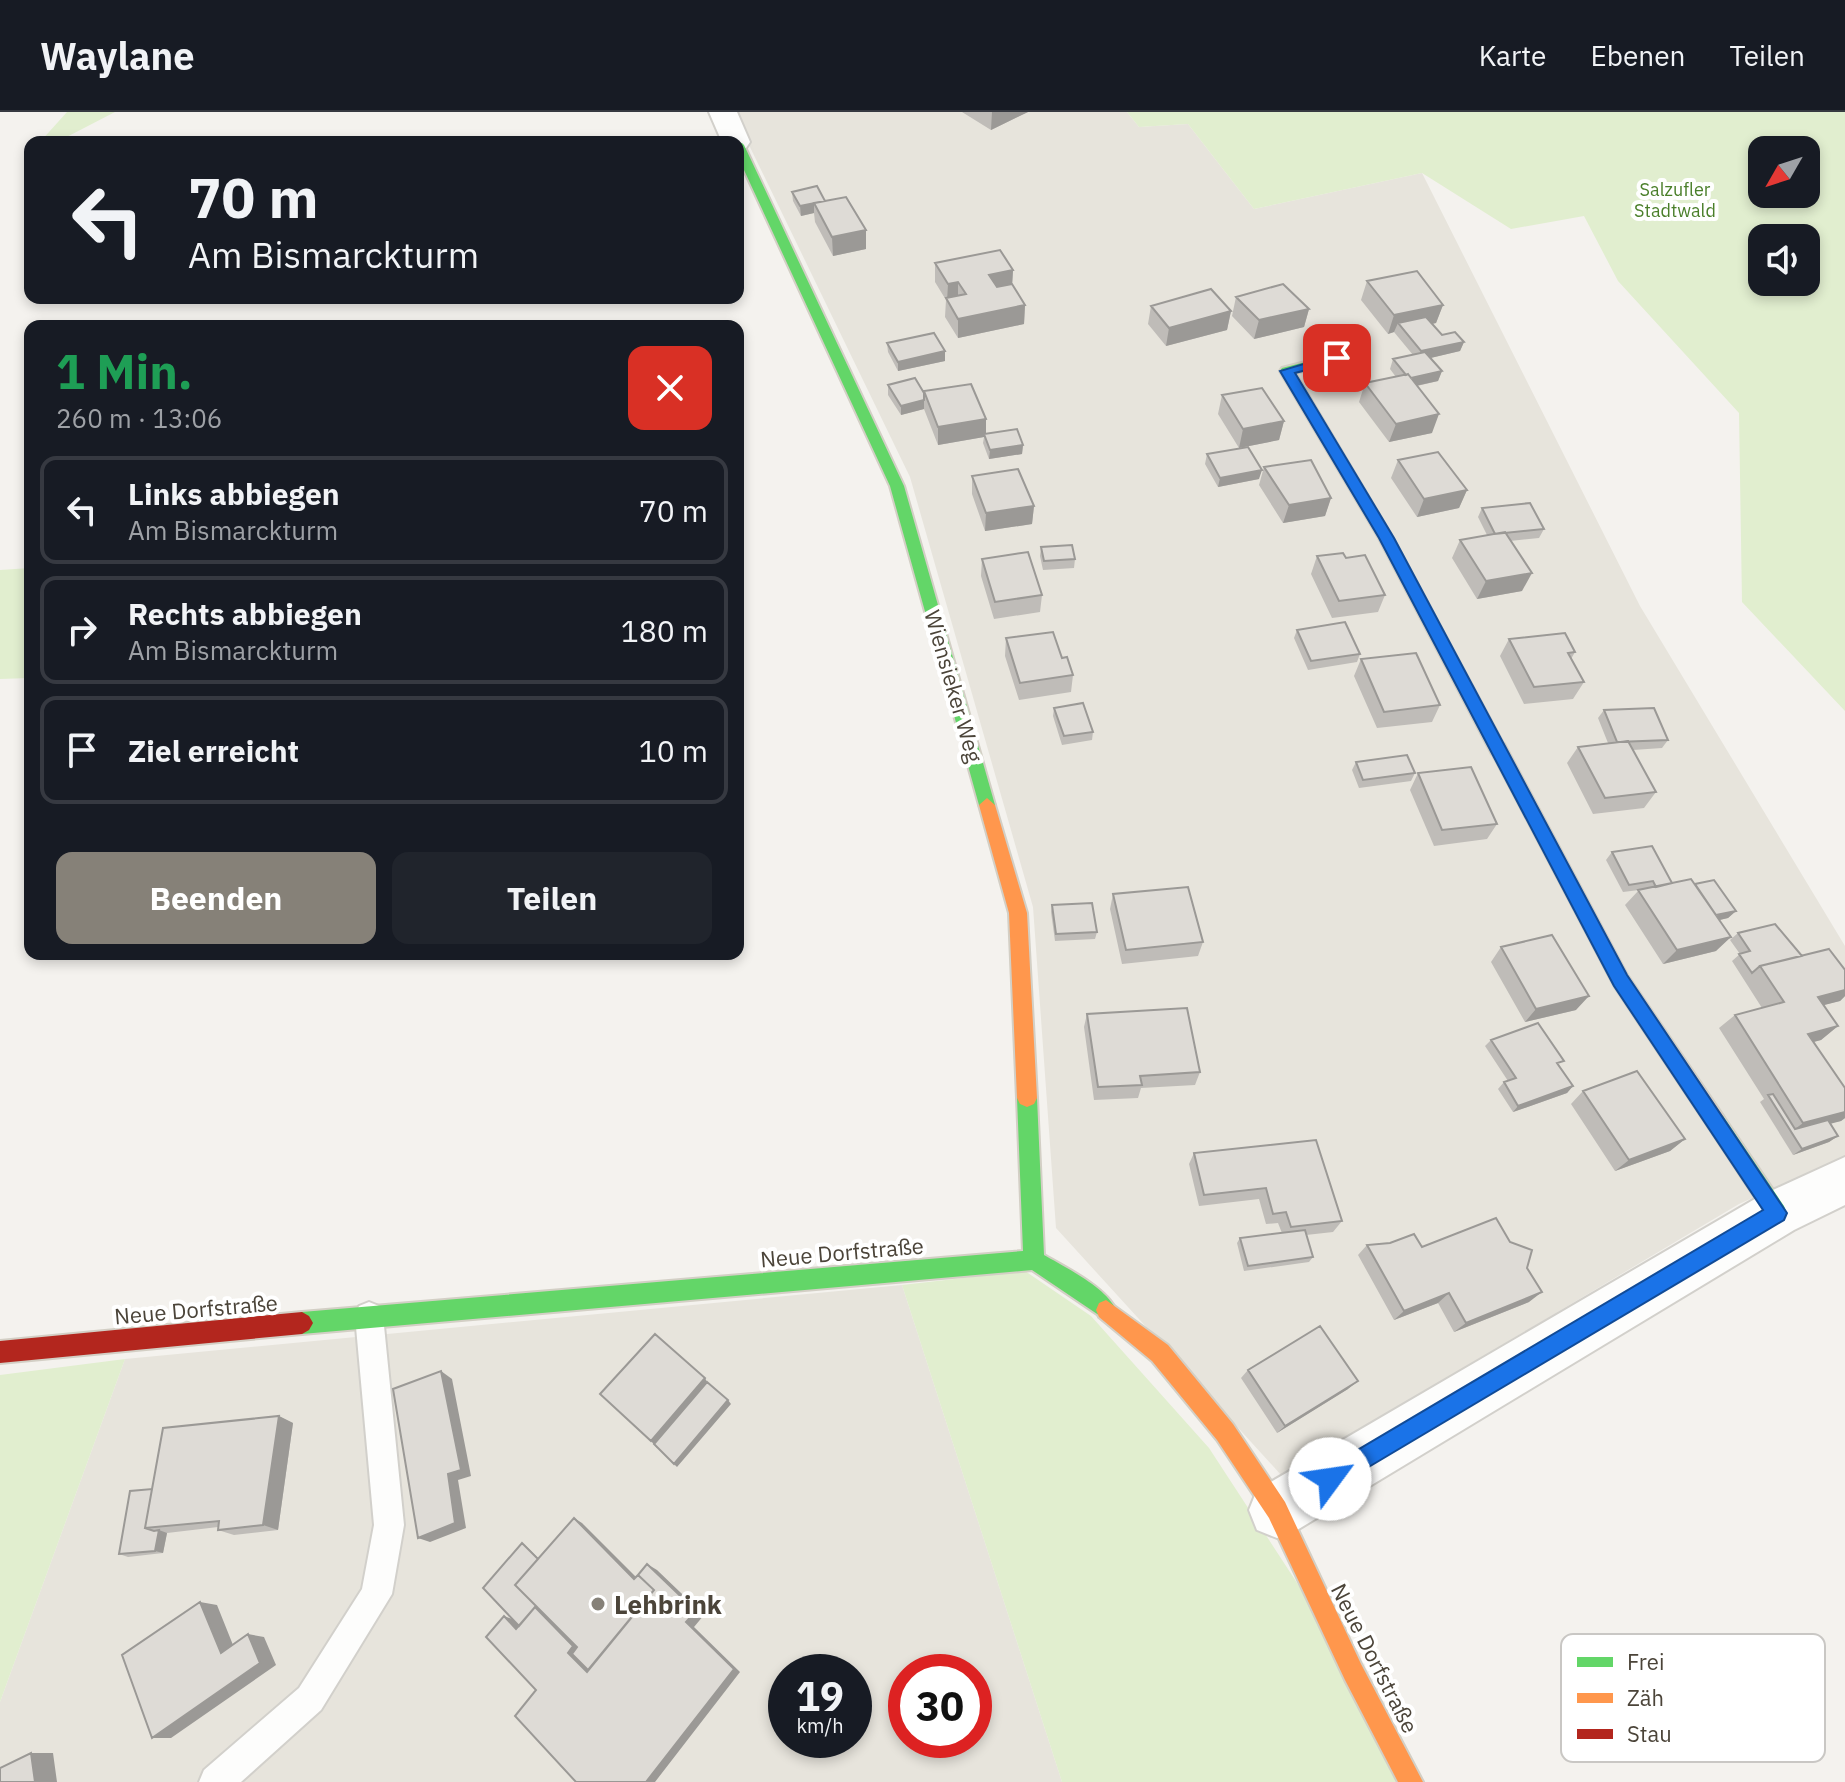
<!DOCTYPE html>
<html lang="de">
<meta charset="utf-8">
<style>
:root{--surface:#171b24;--page:#20242c;--text:#f1f3f6;--muted:#9ea1a6;--line:#363941;--accent:#868178}
body{margin:0;font-family:"IBM Plex Sans",sans-serif;background:var(--page);color:var(--text);height:100vh;display:flex;flex-direction:column;font-size:30px;white-space:nowrap}
*{box-sizing:border-box;margin:0}
p{font-size:26px;color:var(--muted)}
.icon{flex:none;width:44px;height:44px;fill:none;stroke:currentColor;stroke-width:2;stroke-linecap:round;stroke-linejoin:round}
.map{position:relative;flex:1;overflow:hidden}
.details{position:absolute;left:24px;top:208px;width:720px;height:640px;display:flex;flex-direction:column;background:var(--surface);border-radius:16px;box-shadow:0 4px 12px #0003}
.details>*{flex:none}
.guide{position:absolute;left:24px;top:24px;width:720px;height:168px;border-radius:16px;box-shadow:0 4px 12px #0003;background:#171b24;color:var(--text);overflow:hidden}
.needle{width:52px;rotate:231deg}
.tools{position:absolute;left:1748px;top:24px;display:grid;gap:16px}
.tools a{display:grid;place-items:center;width:72px;height:72px;border-radius:16px;background:var(--surface);box-shadow:0 4px 12px #0003;font-size:40px}
.speed{position:absolute;left:768px;top:1542px;display:flex;gap:16px;font-size:40px;font-weight:700;text-align:center}
.speed>*{display:grid;place-content:center;width:104px;height:104px;border-radius:50%;background:var(--surface);box-shadow:0 4px 12px #0003;line-height:1}
.speed small{font-size:20px;font-weight:400}
.speed .limit{border:12px solid #d22;background:#fff;color:#111}
.pin{position:absolute;display:grid;place-items:center;width:68px;height:68px;color:#fff;margin:-34px;border-radius:16px;box-shadow:0 4px 12px #0006}
.me{position:absolute;width:88px;margin:-44px;rotate:59deg;stroke-linejoin:round;filter:drop-shadow(0 0 6px #0008)}
.turn{display:flex;align-items:center;gap:28px;height:168px;padding:0 32px;font-size:36px}
.turn .icon{width:104px;height:104px;stroke-width:2.5}
.turn b{display:block;font-size:56px;line-height:68px}
.round{display:grid;place-items:center;flex:none;width:84px;height:84px;border-radius:16px;background:var(--page)}
.summary{display:flex;align-items:center;justify-content:space-between;height:136px;padding:0 32px}
h1{font-size:48px;font-weight:700;line-height:60px;color:#1e9e55}
.action{display:flex;gap:16px;margin-top:auto;padding:16px 32px}
.action a{flex:1;height:92px;border-radius:16px;background:var(--accent);color:#fff;font-size:32px;font-weight:700;line-height:92px;text-align:center}
.action a+a{background:var(--page);color:var(--text)}
ul{padding:0;list-style:none}
li{display:flex;align-items:center;gap:24px;height:108px;margin:0 16px 12px;padding:0 16px;border:4px solid var(--line);border-radius:16px}
li div{flex:1}
li b{display:block;font-size:30px}
li em{font-style:normal}
header{display:flex;align-items:center;gap:48px;box-sizing:border-box;height:112px;padding:0 40px;background:var(--surface);border-bottom:2px solid var(--line)}
header strong{font-size:38px}
nav{display:flex;gap:44px;margin-inline-start:auto;font-size:28px}
.map>svg:first-child{display:block}
.residential{fill:#e7e4dc;fill-rule:evenodd}
.green{fill:#e1eecf;fill-rule:evenodd}
.lines{fill:none;stroke-linecap:round;stroke-linejoin:round}
.lane-casing{stroke:#d2d0cb;stroke-width:4}
.street-casing{stroke:#d2d0cb;stroke-width:4}
.fast-casing{stroke:#d3cfc5;stroke-width:4}
.slow-casing{stroke:#d3cfc5;stroke-width:4}
.jam-casing{stroke:#d3cfc5;stroke-width:4}
.lane{fill:#fdfdfc;fill-rule:evenodd}
.street{fill:#fdfdfc;fill-rule:evenodd}
.fast{fill:#63d668;fill-rule:evenodd}
.slow{fill:#ff974d;fill-rule:evenodd}
.jam{fill:#b3261e;fill-rule:evenodd}
.wall{fill:#bfbcb8}
.shaded-wall{fill:#9b9996}
.building{fill:#dedbd6;stroke:#9b9996;stroke-width:2}
.route{fill:#1a73e8;stroke:#114b97;stroke-width:2}
.poi-dot{fill:#868178;stroke:#fff;stroke-width:3}
.labels{text-anchor:middle;dominant-baseline:central;stroke-width:8;stroke-linejoin:round;paint-order:stroke}
.far-park-label{font-size:18px;fill:#4a7f2a;stroke:#fff}
.street-label{font-size:22px;fill:#4b4439;stroke:#fff}
.near-poi-label{font-size:26px;font-weight:bold;fill:#4b4439;stroke:#fff;text-anchor:start}
.key{fill:#fff;stroke:#c9c7c4;stroke-width:2}
.key-label{font-size:22px;fill:#4b4439}
</style>
<header>
<strong>Waylane</strong>
<nav><a>Karte</a><a>Ebenen</a><a>Teilen</a></nav>
</header>
<div class="map">
<svg width="1845" height="1670" viewBox="0 0 1845 1670">
<rect width="100%" height="100%" fill="#f4f2ee"/>
<path class="residential" d="M733,0H1127L1139,15L1188,12L1254,97L1422,61L1640,494L1845,834V1045L1739,1092L1282,1364L1056,1116L1033,795L910,365Z
M902,1173L1062,1670H0V1590L125,1247ZM786,1560H854V1628H786ZM906,1560H974V1628H906Z"/>
<path class="green" d="M67,0H115L57,30H40Z
M1127,0H1845V599L1742,490L1739,301L1618,169L1584,104L1511,117L1422,61L1254,97L1188,12L1139,15ZM1806,38V82H1762V38ZM1806,126V170H1762V126Z
M30,456V566L0,567V458Z
M1025,1159L1091,1204L1209,1336L1303,1480L1402,1670H1062L902,1173Z
M125,1247L0,1590V1263Z"/>
<g class="lines">
<defs>
<path id="lane" d="M369,1190L379,1194L383,1204L404,1413L392,1482L321,1598L241,1670H199L204,1658L299,1576L362,1477L374,1413L355,1204L359,1194Z"/>
<path id="street" d="M709,0H737L750,30L746,36L738,38V30H722Z
M1845,1045V1093L1794,1118L1297,1418L1277,1426L1257,1418L1249,1398L1257,1378L1760,1084Z"/>
<path id="fast" d="M736,30L742,31L744,33L904,374L995,693L993,698L987,700L979,693L890,374L738,45Z
M1337,242L1344,246L1342,249L1295,261L1393,426L1506,637L1504,642H1492L1379,426L1280,259L1282,256Z
M1027,977L1034,980L1037,986L1044,1143C1065,1155 1107,1176 1116,1198L1113,1205L1106,1208L1032,1158L302,1222L295,1218L291,1211L295,1204L302,1200L1023,1139L1017,986L1020,980Z
M1716,1001L1723,1004L1784,1094L1787,1101L1784,1108L1777,1111L1770,1108L1709,1016L1706,1010L1709,1004Z"/>
<path id="slow" d="M1498,631L1504,632L1627,863L1723,1004L1726,1010L1723,1016L1716,1019L1709,1016L1615,875L1490,637Z
M987,686L995,693L1027,801L1037,986L1034,992L1027,995L1020,992L1017,986L1009,801L979,693Z
M1106,1188L1168,1233L1233,1312L1285,1390L1361,1552L1423,1670H1398L1345,1568L1269,1406L1217,1328L1152,1249L1099,1205L1096,1198L1099,1191Z"/>
<path id="jam" d="M302,1200L309,1204L313,1211L309,1218L302,1222L0,1251V1229Z"/>
</defs>
<use href="#lane" class="lane-casing"/>
<use href="#street" class="street-casing"/>
<use href="#fast" class="fast-casing"/>
<use href="#slow" class="slow-casing"/>
<use href="#jam" class="jam-casing"/>
<use href="#lane" class="lane"/>
<use href="#street" class="street"/>
<use href="#fast" class="fast"/>
<use href="#slow" class="slow"/>
<use href="#jam" class="jam"/>
</g>
<path class="wall" d="M962,0H1028L991,18Z
M792,80L825,89L866,118V137L833,144L815,110L814,101L801,104L793,89Z
M935,151L1013,158L1012,172L1025,193L1024,212L958,226L945,205L946,188L935,170Z
M1367,169L1443,193L1436,211L1432,212L1442,223L1464,230L1460,239L1430,246L1442,259L1438,269L1417,274L1432,321L1389,330L1359,290L1365,271L1396,265L1390,257L1393,247L1413,243L1394,220L1388,222L1361,188Z
M1236,185L1309,197L1304,215L1254,227L1232,204Z
M1151,194L1231,199L1227,218L1166,234L1148,212Z
M887,231L945,239V249L898,259L888,240Z
M888,273L924,281L986,322L1023,333L1022,342L989,347L983,331L984,325L938,333L924,297L901,303L888,283Z
M1222,283L1284,309L1279,328L1239,336L1218,302Z
M1207,342L1259,367L1218,375L1205,352Z
M1398,348L1467,378L1459,396L1417,405L1391,366Z
M1264,355L1331,386L1325,404L1283,411L1259,373Z
M972,364L1034,394L1032,412L985,419L972,382Z
M1482,396L1544,417L1539,426L1510,429L1522,479L1477,487L1452,446L1460,428L1487,423L1478,405Z
M1041,435L1075,447L1074,456L1043,458L1040,444Z
M1317,444L1346,446L1385,483L1378,500L1332,506L1311,462Z
M982,447L1042,483L1040,500L994,507L981,464Z
M1297,518L1360,542L1357,550L1308,558L1294,526Z
M1006,526L1073,563L1071,580L1019,588L1005,544Z
M1509,527L1575,540L1571,547L1584,570L1573,587L1524,592L1500,544Z
M1361,547L1440,593L1432,610L1377,616L1354,564Z
M1054,596L1093,620L1092,628L1062,633L1053,604Z
M1604,598L1668,628L1662,636L1633,638L1656,680L1644,696L1593,702L1567,651L1578,635L1608,631L1598,606Z
M1356,650L1415,661L1411,669L1359,676L1352,658Z
M1418,661L1497,712L1487,727L1434,734L1410,678Z
M1612,740L1672,771L1695,772L1736,799L1728,806L1719,808L1716,839L1663,852L1625,793L1639,778L1623,780L1606,748Z
M1113,782L1203,830L1198,844L1122,852L1110,797Z
M1052,793L1097,820L1095,827L1055,829L1051,800Z
M1738,821L1845,858V884L1840,889L1823,893L1838,914L1821,928L1813,930L1845,976V1006L1841,1009L1830,1011L1838,1024L1829,1030L1793,1043L1760,990L1764,987L1719,916L1735,903L1762,896L1732,849L1740,842L1730,828Z
M1501,835L1576,898L1525,910L1491,850Z
M1087,902L1200,960L1195,973L1141,976L1138,986L1094,988L1084,915Z
M1491,928L1559,954L1573,974L1567,981L1513,1000L1498,977L1504,970L1508,969L1485,934Z
M1583,979L1685,1027L1670,1039L1615,1059L1571,992Z
M1194,1041L1342,1109L1333,1120L1306,1123L1313,1145L1309,1150L1244,1159L1237,1131L1240,1126L1282,1121L1278,1111L1266,1112L1259,1087L1199,1094L1189,1052Z
M1367,1133L1422,1135L1527,1156L1529,1190L1454,1220L1438,1191L1394,1208L1358,1143Z
M1248,1258L1348,1277L1277,1321L1241,1266Z
M279,1304L293,1311L278,1418L234,1423L218,1418V1415L167,1421L163,1441L128,1445L119,1442L152,1377Z"/>
<path class="shaded-wall" d="M992,0H1028L991,18Z
M825,89L814,91V101L801,104L800,94Z
M866,118V137L833,144L832,125Z
M1013,158L1012,176L989,181V163Z
M958,170V188L947,190L948,172Z
M1025,193L1024,212L958,226V207Z
M1443,193L1436,211L1404,218L1398,211L1394,220L1388,222L1394,203Z
M1309,197L1304,215L1254,227L1259,208Z
M1231,199L1227,218L1166,234L1169,216Z
M1464,230L1460,239L1418,249L1421,239Z
M945,239V249L898,259V250Z
M1442,259L1438,269L1406,276L1409,267Z
M924,288V297L901,303V294Z
M1439,302L1432,321L1389,330L1396,312Z
M986,307V325L984,322V325L938,333V315Z
M1284,309L1279,328L1239,336L1243,317Z
M1023,333L1022,342L989,347L990,338Z
M1262,358L1259,367L1218,375L1220,366Z
M1467,378L1459,396L1417,405L1424,387Z
M1331,386L1325,404L1283,411L1289,393Z
M1034,394L1032,412L985,419L986,401Z
M1532,461L1522,479L1477,487L1486,469Z
M1736,799L1728,806L1699,813L1706,806Z
M1731,825L1716,839L1663,852L1677,838Z
M1845,878V884L1840,889L1801,899L1818,885Z
M1589,884L1576,898L1525,910L1536,897Z
M1838,914L1821,928L1791,936L1808,922Z
M1573,974L1567,981L1513,1000L1518,994Z
M1845,1000V1006L1841,1009L1792,1022L1791,1020L1803,1011Z
M1838,1024L1829,1030L1793,1043L1802,1037Z
M1685,1027L1670,1039L1615,1059L1629,1048Z
M1542,1180L1529,1190L1454,1220L1466,1211Z
M1449,1181L1438,1191L1394,1208L1404,1199Z
M441,1259L452,1267L471,1364L458,1368L466,1416L430,1430L418,1426L448,1362Z
M705,1266L709,1274L657,1336L651,1329Z
M1358,1269L1348,1277L1277,1321L1285,1314Z
M728,1288L731,1292L677,1355L674,1352Z
M279,1304L293,1311L278,1418L263,1413Z
M574,1406L582,1411L641,1470L634,1467Z
M159,1418L167,1421L163,1441L155,1439Z
M522,1431L526,1434L545,1453L549,1500L594,1557L587,1560L516,1517L504,1504L518,1509L535,1495Z
M647,1452L657,1458L704,1503L694,1515L740,1560L655,1670H646L686,1510Z
M200,1490L217,1493L237,1543L221,1541Z
M248,1522L264,1525L276,1553L171,1626H152Z
M31,1641H53L57,1670H35Z"/>
<path class="building" d="M817,74L825,89L800,94L792,80Z
M846,85L866,118L832,125L814,91Z
M1000,138L1013,158L989,163L997,175L1012,172L1025,193L958,207L946,186L966,182L958,170L948,172L935,151Z
M1417,159L1443,193L1394,203L1367,169Z
M1283,172L1309,197L1259,208L1236,185Z
M1211,177L1231,199L1169,216L1151,194Z
M1426,205L1442,223L1455,220L1464,230L1421,239L1398,211Z
M934,221L945,239L898,250L887,231Z
M1425,240L1442,259L1411,266L1408,262L1406,263L1393,247Z
M1408,262L1439,302L1396,312L1365,271Z
M915,266L924,281V288L901,294L888,273Z
M971,272L986,307L938,315L924,279Z
M1262,276L1284,309L1243,317L1222,283Z
M1017,317L1023,333L990,338L984,322Z
M1248,335L1262,358L1220,366L1207,342Z
M1438,340L1467,378L1424,387L1398,348Z
M1311,348L1331,386L1289,393L1264,355Z
M1018,357L1034,394L986,401L972,364Z
M1530,391L1544,417L1495,422L1482,396Z
M1505,420L1532,461L1486,469L1460,428Z
M1072,433L1075,447L1044,449L1041,435Z
M1028,440L1042,483L995,490L982,447Z
M1343,441L1346,446L1365,443L1385,483L1339,489L1317,444Z
M1345,510L1360,542L1311,549L1297,518Z
M1053,520L1062,546L1067,545L1073,563L1020,571L1006,526Z
M1565,521L1575,540L1568,541L1584,570L1534,575L1509,527Z
M1416,541L1440,593L1384,600L1361,547Z
M1083,591L1093,620L1064,624L1054,596Z
M1654,596L1668,628L1617,630L1604,598Z
M1628,629L1656,680L1605,686L1578,635Z
M1407,643L1415,661L1363,668L1356,650Z
M1471,655L1497,712L1442,718L1418,661Z
M1652,734L1672,771L1656,775L1653,769L1629,773L1612,740Z
M1691,767L1731,825L1677,838L1638,778Z
M1714,768L1736,799L1716,803L1695,772Z
M1188,775L1203,830L1126,838L1113,782Z
M1092,791L1097,820L1056,822L1052,793Z
M1775,812L1802,844L1760,854L1752,861L1739,842L1750,839L1738,821Z
M1552,823L1589,884L1536,897L1501,835Z
M1829,837L1845,858V878L1818,885L1838,914L1808,922L1845,976V1000L1803,1011L1735,903L1784,890L1760,854Z
M1187,896L1200,960L1140,964L1142,973L1098,975L1087,902Z
M1538,911L1564,949L1557,951L1573,974L1518,994L1504,970L1516,966L1491,928Z
M1637,959L1685,1027L1629,1048L1583,979Z
M1773,982L1795,1017L1828,1008L1838,1024L1802,1037L1768,983Z
M1316,1028L1342,1109L1291,1115L1286,1100L1273,1102L1266,1076L1204,1083L1194,1041Z
M1496,1106L1510,1130L1532,1138L1527,1156L1542,1180L1466,1211L1449,1181L1404,1199L1367,1133L1390,1131L1414,1122L1422,1135Z
M1305,1118L1313,1145L1248,1154L1240,1126Z
M1320,1214L1358,1269L1285,1314L1248,1258Z
M655,1222L705,1266L651,1329L600,1282Z
M441,1259L461,1358L448,1362L455,1411L418,1426L393,1277Z
M707,1270L728,1288L674,1352L654,1332Z
M279,1304L263,1413L218,1418L219,1409L145,1416L163,1316Z
M152,1377L145,1416L154,1419L159,1418L155,1439L119,1442L130,1379Z
M574,1406L634,1467L638,1463L654,1478L588,1558L572,1542L577,1535L515,1473Z
M522,1431L538,1447L515,1473L538,1496L535,1495L519,1514L483,1476Z
M647,1452L696,1499L686,1510L734,1557L646,1670H576L515,1604L536,1578L486,1525L504,1504L516,1517L535,1495L573,1534L568,1541L587,1560L654,1478L638,1463Z
M200,1490L221,1541L248,1522L260,1551L152,1626L122,1543Z
M31,1641L35,1670H0V1656Z"/>
<path class="route" d="M1337,242L1342,243V249L1295,261L1394,426L1627,863L1787,1101L1784,1108L1330,1378L1322,1375L1318,1367L1322,1359L1763,1098L1614,874L1379,426L1280,259Z"/>
<circle class="poi-dot" cx="598" cy="1492" r="8"/>
<g class="labels">
<g class="far-park-label">
<text x="1675" y="77">Salzufler<tspan x="1675" dy="21">Stadtwald</tspan></text>
</g>
<g class="street-label">
<text transform="translate(954 574) rotate(74)">Wiensieker Weg</text>
<text transform="translate(842 1140) rotate(-5)">Neue Dorfstraße</text>
<text transform="translate(196 1197) rotate(-5)">Neue Dorfstraße</text>
<text transform="translate(1375 1546) rotate(63)">Neue Dorfstraße</text>
</g>
<g class="near-poi-label">
<text x="614" y="1492">Lehbrink</text>
</g>
</g>
<rect x="1561" y="1522" width="264" height="128" rx="12" class="key"/>
<rect x="1577" y="1545" width="36" height="10" fill="#63d668"/>
<rect x="1577" y="1581" width="36" height="10" fill="#ff974d"/>
<rect x="1577" y="1617" width="36" height="10" fill="#b3261e"/>
<g class="key-label">
<text x="1627" y="1558">Frei</text>
<text x="1627" y="1594">Zäh</text>
<text x="1627" y="1630">Stau</text>
</g>
</svg>
<div class="tools">
<a><svg class="needle" viewBox="-14 -14 28 28"><path d="M0-13l5 13h-10z" fill="#e53935"/><path d="M0 13l5-13h-10z" fill="#9ea1a6"/></svg></a>
<a><svg class="icon" aria-label="sound" viewBox="0 0 24 24"><path d="M4 9h4l5-4v14l-5-4H4zM17 9q2 3 0 6"/></svg></a>
</div>
<div class="speed"><div>19<small>km/h</small></div><div class="limit">30</div></div>
<div class="pin" style="left:1337px;top:246px;background:#d93025"><svg class="icon" aria-label="arrive" viewBox="0 0 24 24"><path d="M6 21V4h12l-3 4 3 4H6"/></svg></div>
<svg class="me" style="left:1330px;top:1367px" viewBox="-20 -20 40 40"><circle r="19" fill="#fff"/><path d="M0-13L10 11 0 6-10 11z" fill="#1a73e8"/></svg>
<div class="guide">
<div class="turn"><svg class="icon" aria-label="left" viewBox="0 0 24 24"><path d="M17 20v-9H6M10 6l-5 5 5 5"/></svg><div><b>70 m</b>Am Bismarckturm</div></div>
</div>
<section class="details">
<div class="summary"><div><h1>1 Min.</h1><p>260 m · 13:06</p></div><a class="round" style="background:#d93025;color:#fff"><svg class="icon" aria-label="close" viewBox="0 0 24 24"><path d="M6 6l12 12M18 6L6 18"/></svg></a></div>
<ul>
<li><svg class="icon" aria-label="left" viewBox="0 0 24 24"><path d="M17 20v-9H6M10 6l-5 5 5 5"/></svg><div><b>Links abbiegen</b><p>Am Bismarckturm</p></div><em>70 m</em></li>
<li><svg class="icon" aria-label="right" viewBox="0 0 24 24"><path d="M7 20v-9h11M14 6l5 5-5 5"/></svg><div><b>Rechts abbiegen</b><p>Am Bismarckturm</p></div><em>180 m</em></li>
<li><svg class="icon" aria-label="arrive" viewBox="0 0 24 24"><path d="M6 21V4h12l-3 4 3 4H6"/></svg><div><b>Ziel erreicht</b></div><em>10 m</em></li>
</ul>
<div class="action"><a>Beenden</a><a>Teilen</a></div>
</section>
</div>
